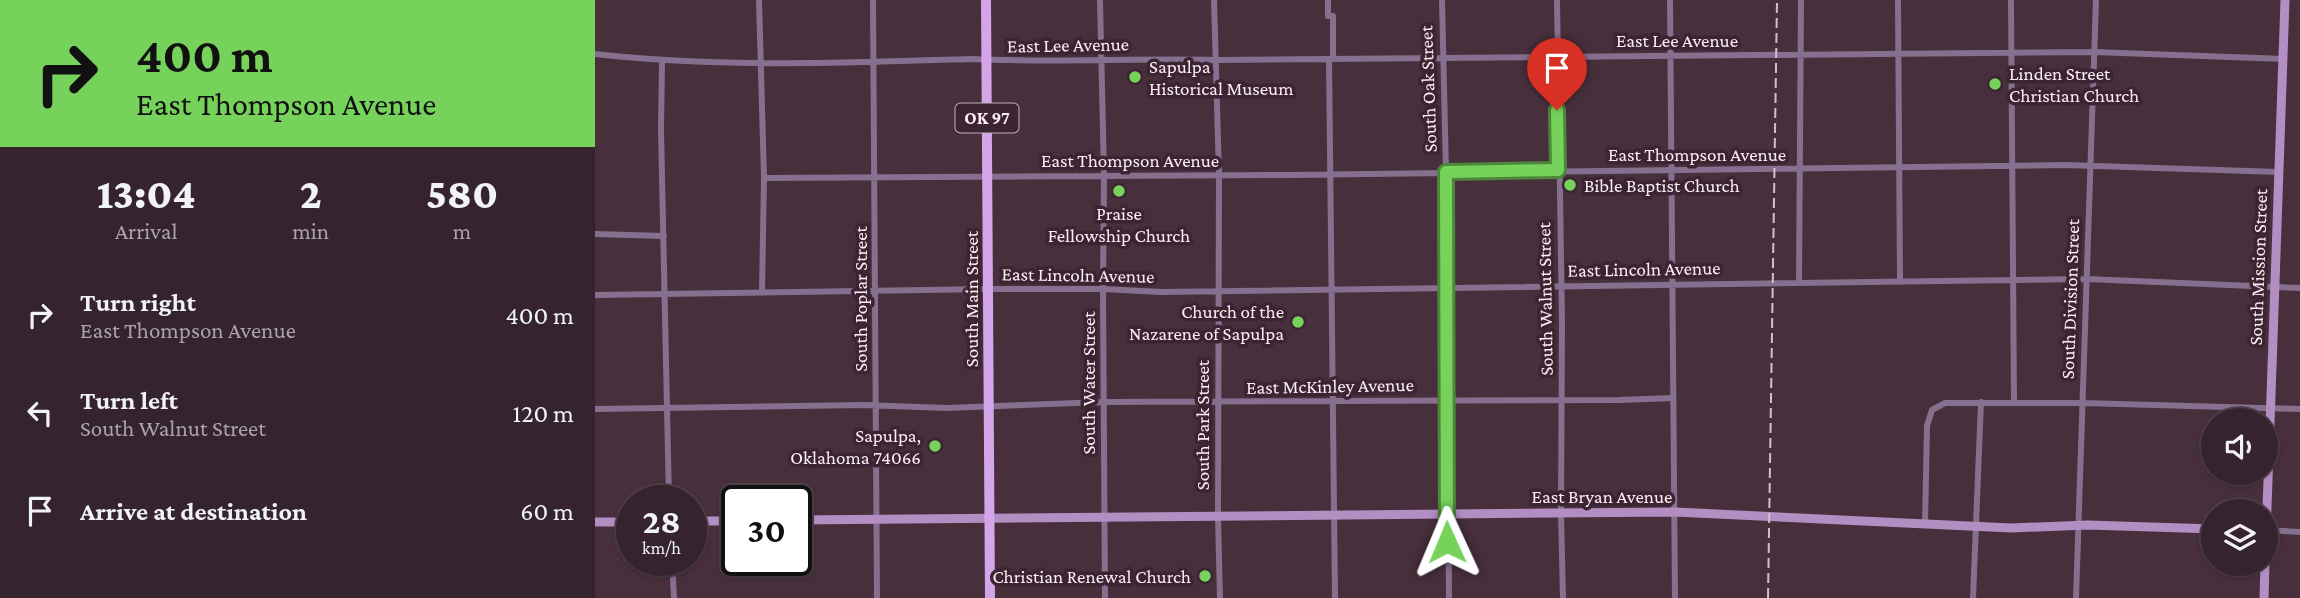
<!DOCTYPE html>
<style>
:root{--surface:#35232d;--page:#402f39;--text:#f1f3f6;--muted:#aaa4aa;--line:#4f4049}
body{margin:0;font-family:"Crimson Pro",serif;background:var(--page);color:var(--text);height:100vh;display:flex;flex-direction:column;font-size:26px;white-space:nowrap}
*{box-sizing:border-box;margin:0}
p{font-size:23px;color:var(--muted)}
.icon{flex:none;width:38px;height:38px;fill:none;stroke:currentColor;stroke-width:2;stroke-linecap:round;stroke-linejoin:round}
.map{position:relative;flex:1;overflow:hidden}
.side{display:flex;flex-direction:column;background:var(--surface);width:595px}
.side>*{flex:none}
.top-card{background:#76d25a;color:#111;overflow:hidden}
.fabs{position:absolute;left:1606px;top:408px;display:grid;gap:14px}
.fabs a{display:grid;place-items:center;width:77px;height:77px;border-radius:50%;background:var(--surface);box-shadow:0 2px 5px #0004,0 0 0 2px var(--line);font-size:35px}
.speed{position:absolute;left:21px;top:485px;display:flex;gap:14px;font-size:35px;font-weight:700;text-align:center}
.speed>*{display:grid;place-content:center;width:91px;height:91px;border-radius:50%;background:var(--surface);box-shadow:0 2px 5px #0004,0 0 0 2px var(--line);line-height:1}
.speed small{font-size:18px;font-weight:400}
.speed .limit{border:4px solid #111;border-radius:10px;background:#fff;color:#111}
.pin{position:absolute;display:grid;place-items:center;width:60px;height:60px;color:#fff;margin:-72px -30px;border-radius:50% 50% 50% 0;rotate:-45deg;box-shadow:0 0 7px #0007}
.pin .icon{rotate:45deg}
.me{position:absolute;width:77px;margin:-38px;rotate:359deg;stroke-linejoin:round;filter:drop-shadow(0 0 5px #0008)}
.turn{display:flex;align-items:center;gap:24px;height:147px;padding:0 21px;font-size:32px}
.turn .icon{width:91px;height:91px;stroke-width:2.5}
.turn b{display:block;font-size:49px;line-height:60px}
.eta{display:flex;justify-content:space-evenly;align-items:center;height:119px;text-align:center}
.eta b{font-size:42px;font-weight:800;line-height:49px}
ul{padding:0;list-style:none}
li{display:flex;align-items:center;gap:21px;height:98px;padding:0 21px}
li div{flex:1}
li b{display:block;font-size:26px}
li em{font-style:normal}
main{display:flex;flex:1;min-height:0}
.map>svg:first-child{display:block}
.lines{fill:none;stroke-linecap:round;stroke-linejoin:round}
.street{stroke:#867090;stroke-width:6}
.secondary{stroke:#b28ec2;stroke-width:9}
.primary{stroke:#d4a5e9;stroke-width:10}
.rail{stroke:#d2c0c9;stroke-width:2;stroke-dasharray:10 5;stroke-linecap:butt}
.route-casing{stroke:#4d883a;stroke-width:18}
.route{stroke:#76d25a;stroke-width:12}
.poi-dot{fill:#76d25a;stroke:#3c2532;stroke-width:2.5}
.labels{text-anchor:middle;dominant-baseline:central;stroke-width:7;stroke-linejoin:round;paint-order:stroke}
.shield{fill:#3c2532;stroke:#c3b1ba;stroke-width:2}
.shield-label{font-size:18px;font-weight:bold;fill:#fdedf5}
.street-label{font-size:19px;fill:#fdedf5;stroke:#3c2532}
.poi-label{font-size:19px;fill:#fdedf5;stroke:#3c2532;text-anchor:start}
</style>
<main>
<section class="side">
<div class="top-card">
<div class="turn"><svg class="icon" aria-label="right" viewBox="0 0 24 24"><path d="M7 20v-9h11M14 6l5 5-5 5"/></svg><div><b>400 m</b>East Thompson Avenue</div></div>
</div>
<div class="eta">
<div><b>13:04</b><p>Arrival</p></div>
<div><b>2</b><p>min</p></div>
<div><b>580</b><p>m</p></div>
</div>
<ul>
<li><svg class="icon" aria-label="right" viewBox="0 0 24 24"><path d="M7 20v-9h11M14 6l5 5-5 5"/></svg><div><b>Turn right</b><p>East Thompson Avenue</p></div><em>400 m</em></li>
<li><svg class="icon" aria-label="left" viewBox="0 0 24 24"><path d="M17 20v-9H6M10 6l-5 5 5 5"/></svg><div><b>Turn left</b><p>South Walnut Street</p></div><em>120 m</em></li>
<li><svg class="icon" aria-label="arrive" viewBox="0 0 24 24"><path d="M6 21V4h12l-3 4 3 4H6"/></svg><div><b>Arrive at destination</b></div><em>60 m</em></li>
</ul>
</section>
<div class="map">
<svg width="1705" height="598" viewBox="0 0 1705 598">
<rect width="100%" height="100%" fill="#472f3c"/>
<g class="lines">
<path class="street" d="M164,0L169,178L167,292
M278,0L282,598
M505,0L509,175L508,289L510,598
M619,0L624,175L623,517L625,598
M733,0V16H738V58
M847,0L851,172L854,598
M962,0L967,322L966,514L968,598
M1075,0L1080,598
M1303,0L1305,281
M1416,0L1419,402
M0,54C125,68 251,63 377,59C458,63 539,58 620,60L1499,52L1689,59
M734,59L740,598
M67,61L66,130L74,500
M169,178L695,175L1471,165L1684,172
M0,234L69,236
M1204,283L1206,0
M0,295L394,289H508L566,292L1492,279L1705,288
M0,409L269,405L351,408L509,402L1024,400L1078,398
M1330,525L1332,426L1337,410L1350,403H1488L1705,409
M1671,530L1705,532
M77,560L79,598
M1378,598L1386,402
M1481,598L1501,0"/>
<path class="secondary" d="M201,520L1080,512L1416,528L1493,525L1619,529
M96,521H142
M0,522H37
M1671,536L1690,0
M1669,598L1670,564"/>
<path class="primary" d="M391,0L395,598"/>
<path class="rail" d="M1173,598L1182,0"/>
</g>
<g class="lines">
<defs>
<path id="route" d="M852,542L851,172L963,170L962,110"/>
</defs>
<use href="#route" class="route-casing"/>
<use href="#route" class="route"/>
</g>
<g class="poi-dot">
<circle cx="540" cy="77" r="7"/>
<circle cx="1400" cy="84" r="7"/>
<circle cx="975" cy="185" r="7"/>
<circle cx="524" cy="191" r="7"/>
<circle cx="703" cy="322" r="7"/>
<circle cx="340" cy="446" r="7"/>
<circle cx="610" cy="576" r="7"/>
</g>
<g class="labels">
<rect class="shield" x="360.5" y="103.5" width="63" height="29" rx="5"/>
<g class="shield-label">
<text x="392" y="118">OK 97</text>
</g>
<g class="street-label">
<text x="1082" y="40">East Lee Avenue</text>
<text transform="translate(473 45) rotate(-1)">East Lee Avenue</text>
<text transform="translate(833 89) rotate(-92)">South Oak Street</text>
<text x="1102" y="154">East Thompson Avenue</text>
<text x="535" y="160">East Thompson Avenue</text>
<text transform="translate(1663 267) rotate(-88)">South Mission Street</text>
<text transform="translate(1049 269) rotate(-1)">East Lincoln Avenue</text>
<text transform="translate(483 275) rotate(1)">East Lincoln Avenue</text>
<text transform="translate(265 299) rotate(-90)">South Poplar Street</text>
<text transform="translate(376 299) rotate(-90)">South Main Street</text>
<text transform="translate(950 299) rotate(-91)">South Walnut Street</text>
<text transform="translate(1475 299) rotate(-88)">South Division Street</text>
<text transform="translate(493 383) rotate(-90)">South Water Street</text>
<text transform="translate(735 386) rotate(-1)">East McKinley Avenue</text>
<text transform="translate(607 425) rotate(-90)">South Park Street</text>
<text x="1007" y="496">East Bryan Avenue</text>
</g>
<g class="poi-label">
<text x="554" y="66">Sapulpa<tspan x="554" dy="22">Historical Museum</tspan></text>
<text x="1414" y="73">Linden Street<tspan x="1414" dy="22">Christian Church</tspan></text>
<text x="989" y="185">Bible Baptist Church</text>
<text x="524" y="213" text-anchor="middle">Praise<tspan x="524" dy="22">Fellowship Church</tspan></text>
<text x="689" y="311" text-anchor="end">Church of the<tspan x="689" dy="22">Nazarene of Sapulpa</tspan></text>
<text x="326" y="435" text-anchor="end">Sapulpa,<tspan x="326" dy="22">Oklahoma 74066</tspan></text>
<text x="596" y="576" text-anchor="end">Christian Renewal Church</text>
</g>
</g>
</svg>
<div class="fabs">
<a><svg class="icon" aria-label="sound" viewBox="0 0 24 24"><path d="M4 9h4l5-4v14l-5-4H4zM17 9q2 3 0 6"/></svg></a>
<a><svg class="icon" aria-label="layers" viewBox="0 0 24 24"><path d="M12 4l9 5-9 5-9-5zM3 14l9 5 9-5"/></svg></a>
</div>
<div class="speed"><div>28<small>km/h</small></div><div class="limit">30</div></div>
<div class="pin" style="left:962px;top:110px;background:#d93025"><svg class="icon" aria-label="arrive" viewBox="0 0 24 24"><path d="M6 21V4h12l-3 4 3 4H6"/></svg></div>
<svg class="me" style="left:852px;top:542px" viewBox="-20 -20 40 40"><path d="M0-17L14 15 0 8-14 15z" fill="#76d25a" stroke="#fff" stroke-width="4"/></svg>
</div>
</main>
